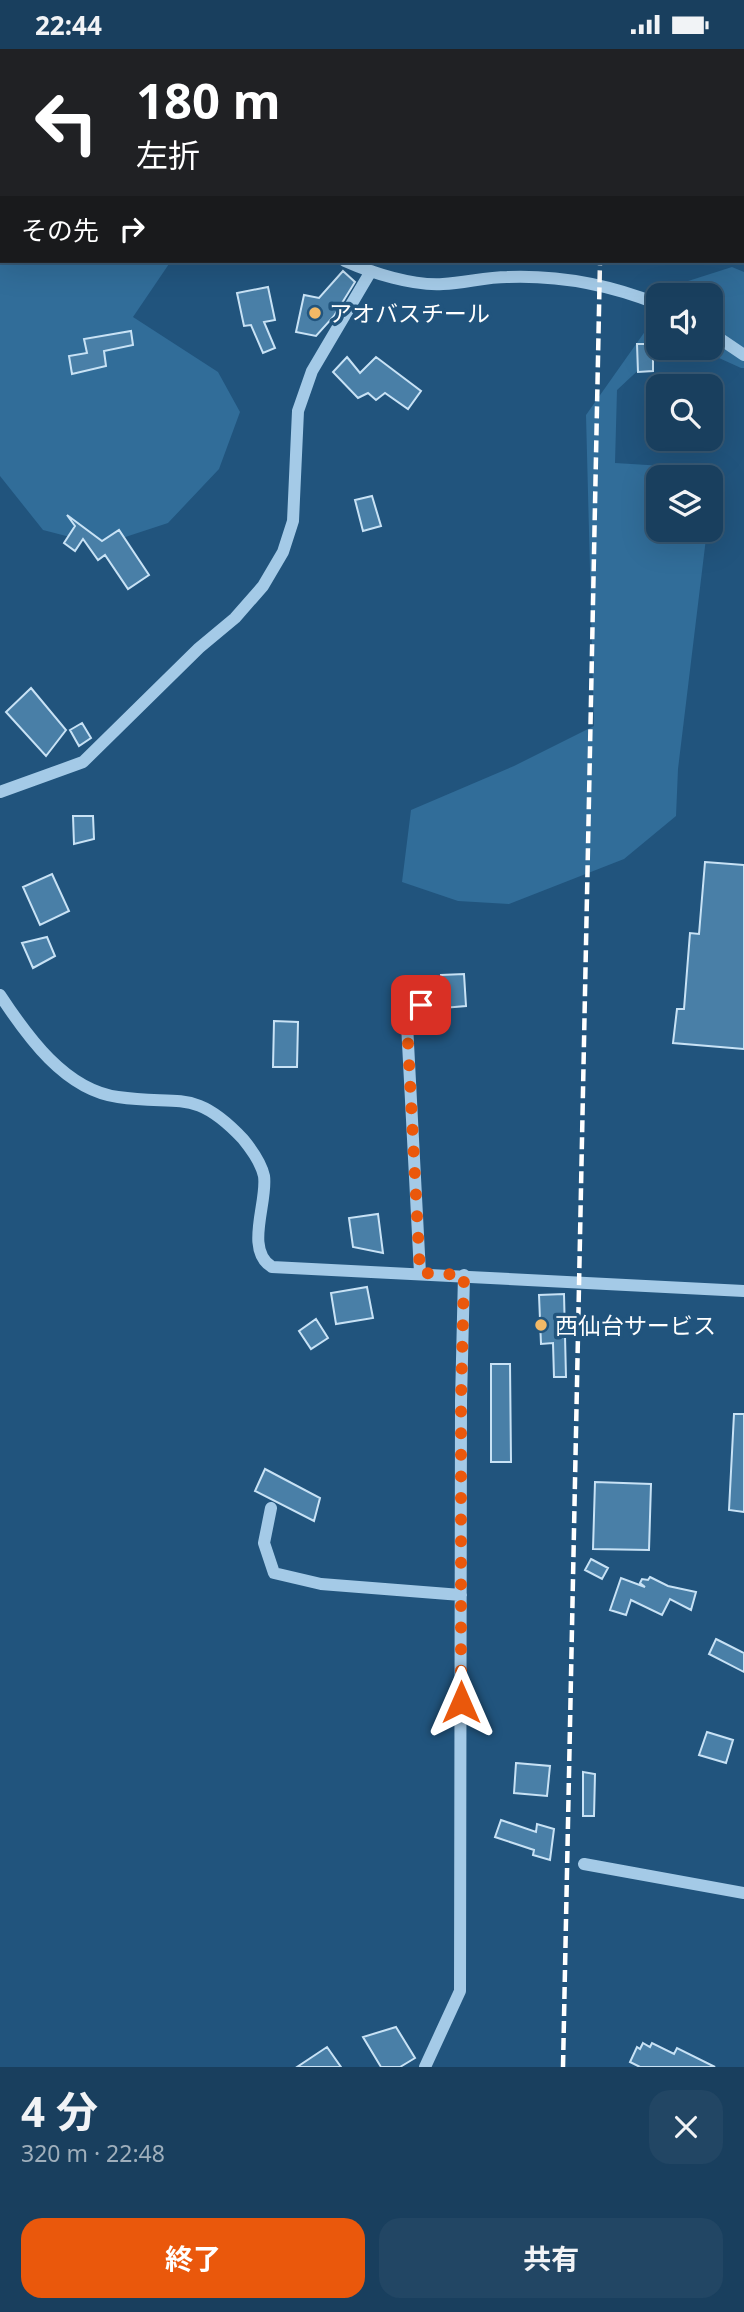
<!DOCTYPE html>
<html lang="ja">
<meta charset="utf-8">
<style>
:root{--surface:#193f5e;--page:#224664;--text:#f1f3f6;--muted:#9fafbc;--line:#375873;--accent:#ea580c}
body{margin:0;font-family:"Noto Sans","Noto Sans JP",sans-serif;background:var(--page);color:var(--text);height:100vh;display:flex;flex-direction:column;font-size:26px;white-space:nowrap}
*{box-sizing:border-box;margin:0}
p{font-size:23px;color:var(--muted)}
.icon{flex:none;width:38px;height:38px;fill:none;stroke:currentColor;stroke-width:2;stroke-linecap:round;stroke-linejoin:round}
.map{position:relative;height:2018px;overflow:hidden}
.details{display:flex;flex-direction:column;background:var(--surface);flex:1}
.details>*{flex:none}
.guide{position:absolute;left:0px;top:0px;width:746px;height:214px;box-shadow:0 7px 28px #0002,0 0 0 2px var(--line);background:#202124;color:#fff;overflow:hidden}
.tools{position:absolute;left:646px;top:234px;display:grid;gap:14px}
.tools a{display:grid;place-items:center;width:77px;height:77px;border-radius:14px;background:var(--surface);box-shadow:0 7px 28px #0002,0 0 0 2px var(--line);font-size:35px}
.pin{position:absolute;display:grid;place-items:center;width:60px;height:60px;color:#fff;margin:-30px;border-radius:14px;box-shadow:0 4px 10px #0006}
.me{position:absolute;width:77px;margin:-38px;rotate:0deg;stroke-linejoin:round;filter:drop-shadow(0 0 5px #0008)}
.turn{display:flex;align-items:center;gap:24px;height:147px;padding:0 21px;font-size:32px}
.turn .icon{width:91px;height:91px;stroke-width:2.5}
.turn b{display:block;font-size:49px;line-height:60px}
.then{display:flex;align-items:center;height:66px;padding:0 21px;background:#0003;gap:14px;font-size:26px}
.round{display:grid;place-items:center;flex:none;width:74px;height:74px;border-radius:21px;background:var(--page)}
.overview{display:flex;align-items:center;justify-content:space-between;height:119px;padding:0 21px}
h1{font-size:42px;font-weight:700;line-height:52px}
.cta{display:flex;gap:14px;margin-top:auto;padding:14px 21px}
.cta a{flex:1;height:80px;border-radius:21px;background:var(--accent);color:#fff;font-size:28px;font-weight:700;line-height:80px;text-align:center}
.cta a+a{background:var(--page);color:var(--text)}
.status{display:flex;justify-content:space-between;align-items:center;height:49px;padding:0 35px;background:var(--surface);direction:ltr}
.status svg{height:19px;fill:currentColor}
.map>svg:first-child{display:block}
.green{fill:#316d99}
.building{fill:#497fa7;stroke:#c8e2f5;stroke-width:2}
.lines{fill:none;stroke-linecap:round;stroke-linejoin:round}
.minor{stroke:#a4cae7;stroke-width:12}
.rail{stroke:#fff;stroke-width:4.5;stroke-dasharray:12 5;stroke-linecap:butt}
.route{stroke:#ea580c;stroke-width:12;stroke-dasharray:0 21.6}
.poi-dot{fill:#f3b966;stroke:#21547d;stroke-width:2.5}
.labels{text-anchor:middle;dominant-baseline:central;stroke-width:7;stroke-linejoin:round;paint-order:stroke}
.poi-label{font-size:23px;fill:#fff;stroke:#21547d;text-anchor:start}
</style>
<div class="status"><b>22:44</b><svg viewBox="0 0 49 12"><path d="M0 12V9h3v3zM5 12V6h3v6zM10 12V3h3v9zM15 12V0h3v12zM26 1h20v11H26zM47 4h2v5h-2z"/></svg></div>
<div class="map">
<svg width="744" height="2018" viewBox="0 0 744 2018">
<rect width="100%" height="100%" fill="#21547d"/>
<path class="green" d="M0,16L2,212H171L133,268L218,323L240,363L219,420L168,474L101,496L43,481L0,427Z
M732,218L744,223V319H741L697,299H710V247H673L685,233Z
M658,264V299H662L617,341L615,414L713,420L711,444L710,429H658V481H707L678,720L676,767L624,810L509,855L458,852L402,833L411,761L514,717L594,677L586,366Z"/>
<path class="building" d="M343,222L355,233L334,267L316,287L296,283L304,246L319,249Z
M268,238L275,271L264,273L275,299L263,304L251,276L244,277L237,244Z
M131,282L133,296L104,302L106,317L72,325L69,307L87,304L84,290Z
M637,295H653V322L638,323Z
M347,308L360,324L376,308L421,342L408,360L385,344L376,351L368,344L358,349L333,323Z
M372,447L381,477L363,482L355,451Z
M67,466L102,492L119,481L149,526L128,540L105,506L98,511L83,490L75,502L64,494L75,477Z
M31,639L66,681L46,707L6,663Z
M82,674L91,689L79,697L70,681Z
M73,767H93L94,790L74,795Z
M705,813L744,816V1000L673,994L677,960H684L690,884L699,885Z
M52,825L69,862L40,876L23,838Z
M47,888L55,907L33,919L22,894Z
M464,925L466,957L443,959L441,926Z
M274,972L298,973L297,1018H273Z
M378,1165L383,1204L353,1198L349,1169Z
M367,1238L373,1269L336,1275L331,1244Z
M564,1245L566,1328H554L553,1294L541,1295L539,1246Z
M316,1270L328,1289L311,1300L299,1282Z
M491,1315H510L511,1413H491Z
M734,1365H744V1463L729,1461Z
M265,1420L320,1449L314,1472L255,1442Z
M595,1433L651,1435L649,1501L593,1500Z
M591,1510L608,1519L602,1530L585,1521Z
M650,1528L668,1537L696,1543L691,1561L670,1550L662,1566L631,1551L626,1566L610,1561L621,1529L645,1538L640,1534L642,1530L648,1531Z
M716,1590L744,1604V1623L709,1605Z
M707,1683L733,1691L726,1714L699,1706Z
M516,1714L550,1717L547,1747L514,1744Z
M583,1723L595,1725L594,1767H583Z
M501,1771L536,1783L537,1775L554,1780L550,1811L533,1806L534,1801L495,1788Z
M396,1978L415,2009L400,2018H381L363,1988Z
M643,1994L650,1998L652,1994L674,2005L677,1999L715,2018H640L630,2013L637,1998L640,2000Z
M327,1998L341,2018H297Z"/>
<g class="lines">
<path class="minor" d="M270,0L271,2
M345,212C372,224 413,237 443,235C465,234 486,228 507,228C560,226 608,235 658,255
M710,283L744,306
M0,743L83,713L199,599L235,569L263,537L283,503L293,472L298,362L312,322L371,222
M0,946C27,987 65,1041 118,1048C179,1057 194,1038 243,1090C252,1101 261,1113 264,1127C268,1153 244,1201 272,1218L744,1242
M420,1224L407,975L421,956
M271,1459L264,1494L274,1524L321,1535L461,1546
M584,1815L744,1844
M425,2018L460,1942L461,1352L464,1226"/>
<path class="rail" d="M604,2V0
M563,2018L600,212"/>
</g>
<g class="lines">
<path class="route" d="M421,956L407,975L420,1224L464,1226L461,1352V1653"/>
</g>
<g class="poi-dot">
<circle cx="315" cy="264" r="7"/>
<circle cx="541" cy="1276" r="7"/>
</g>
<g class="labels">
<g class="poi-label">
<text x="329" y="264">アオバスチール</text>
<text x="555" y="1276">西仙台サービス</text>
</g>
</g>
</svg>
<div class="tools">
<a><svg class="icon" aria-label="sound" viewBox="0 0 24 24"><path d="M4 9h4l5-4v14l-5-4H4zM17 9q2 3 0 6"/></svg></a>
<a><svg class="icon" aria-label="search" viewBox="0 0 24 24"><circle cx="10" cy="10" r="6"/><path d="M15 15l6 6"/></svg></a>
<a><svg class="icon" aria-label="layers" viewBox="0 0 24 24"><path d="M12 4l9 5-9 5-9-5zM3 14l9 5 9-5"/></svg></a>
</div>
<div class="pin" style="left:421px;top:956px;background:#d93025"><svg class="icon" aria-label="arrive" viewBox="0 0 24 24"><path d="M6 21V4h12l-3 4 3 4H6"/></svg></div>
<svg class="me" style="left:461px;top:1653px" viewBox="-20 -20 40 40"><path d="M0-17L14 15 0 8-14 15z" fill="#ea580c" stroke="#fff" stroke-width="4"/></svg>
<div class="guide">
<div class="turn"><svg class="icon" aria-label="left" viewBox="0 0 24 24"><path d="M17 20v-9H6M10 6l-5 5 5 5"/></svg><div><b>180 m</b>左折</div></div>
<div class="then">その先<svg class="icon" aria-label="right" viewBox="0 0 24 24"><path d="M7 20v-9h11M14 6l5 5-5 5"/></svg></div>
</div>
</div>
<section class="details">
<div class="overview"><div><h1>4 分</h1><p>320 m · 22:48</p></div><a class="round"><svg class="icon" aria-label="close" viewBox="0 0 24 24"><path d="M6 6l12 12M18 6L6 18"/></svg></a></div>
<div class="cta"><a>終了</a><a>共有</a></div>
</section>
